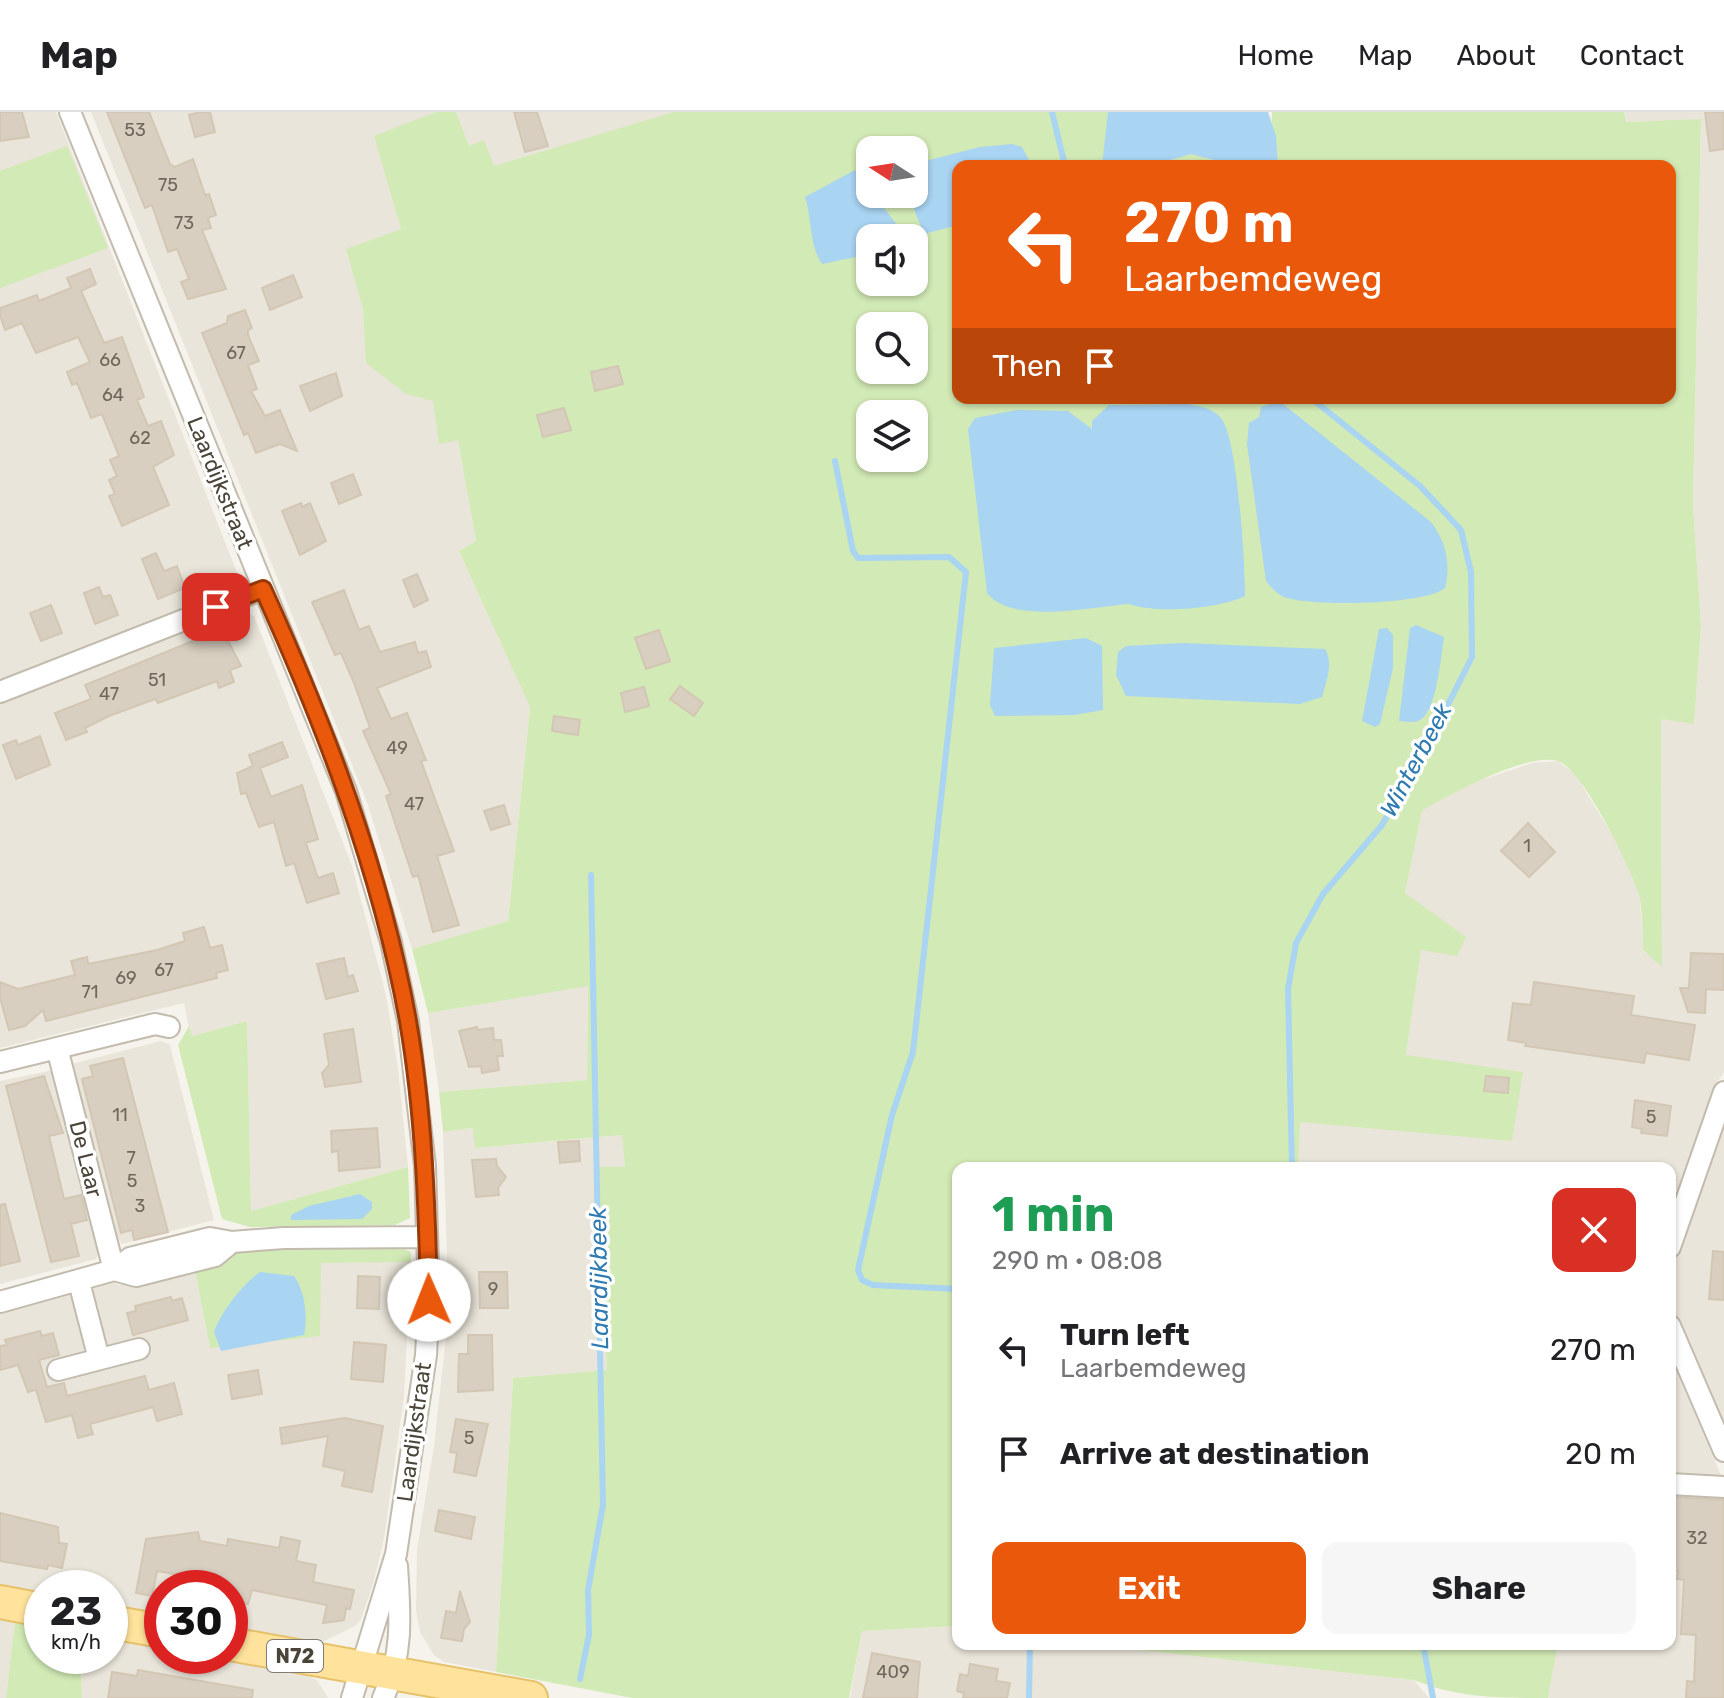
<!DOCTYPE html>
<meta charset="utf-8">
<style>
:root{--surface:#fff;--page:#f6f6f6;--text:#202124;--muted:#757577;--line:#e0e0e0;--accent:#ea580c}
body{margin:0;font-family:Rubik,sans-serif;background:var(--page);color:var(--text);height:100vh;display:flex;flex-direction:column;font-size:30px;white-space:nowrap}
*{box-sizing:border-box;margin:0}
p{font-size:26px;color:var(--muted)}
.icon{flex:none;width:44px;height:44px;fill:none;stroke:currentColor;stroke-width:2;stroke-linecap:round;stroke-linejoin:round}
.map{position:relative;flex:1;overflow:hidden}
.panel{position:absolute;left:952px;top:1050px;width:724px;height:488px;display:flex;flex-direction:column;background:var(--surface);border-radius:16px;box-shadow:0 2px 6px #0004}
.panel>*{flex:none}
.guide{position:absolute;left:952px;top:48px;width:724px;height:244px;border-radius:16px;box-shadow:0 2px 6px #0004;background:#ea580c;color:#fff;overflow:hidden}
.needle{width:52px;rotate:282deg}
.buttons{position:absolute;left:856px;top:24px;display:grid;gap:16px}
.buttons a{display:grid;place-items:center;width:72px;height:72px;border-radius:16px;background:var(--surface);box-shadow:0 2px 6px #0004;font-size:40px}
.speed{position:absolute;left:24px;top:1458px;display:flex;gap:16px;font-size:40px;font-weight:700;text-align:center}
.speed>*{display:grid;place-content:center;width:104px;height:104px;border-radius:50%;background:var(--surface);box-shadow:0 2px 6px #0004;line-height:1}
.speed small{font-size:20px;font-weight:400}
.speed .limit{border:12px solid #d22;background:#fff;color:#111}
.pin{position:absolute;display:grid;place-items:center;width:68px;height:68px;color:#fff;margin:-34px;border-radius:16px;box-shadow:0 4px 12px #0006}
.me{position:absolute;width:88px;margin:-44px;rotate:359deg;stroke-linejoin:round;filter:drop-shadow(0 0 6px #0008)}
.turn{display:flex;align-items:center;gap:28px;height:168px;padding:0 40px;font-size:36px}
.turn .icon{width:104px;height:104px;stroke-width:2.5}
.turn b{display:block;font-size:56px;line-height:68px}
.then{display:flex;align-items:center;height:76px;padding:0 40px;background:#0003;gap:16px;font-size:30px}
.round{display:grid;place-items:center;flex:none;width:84px;height:84px;border-radius:16px;background:var(--page)}
.overview{display:flex;align-items:center;justify-content:space-between;height:136px;padding:0 40px}
h1{font-size:48px;font-weight:700;line-height:60px;color:#1e9e55}
.button{display:flex;gap:16px;margin-top:auto;padding:16px 40px}
.button a{flex:1;height:92px;border-radius:16px;background:var(--accent);color:#fff;font-size:32px;font-weight:700;line-height:92px;text-align:center}
.button a+a{background:var(--page);color:var(--text)}
ul{padding:0;list-style:none}
li{display:flex;align-items:center;gap:24px;height:104px;padding:0 40px}
li div{flex:1}
li b{display:block;font-size:30px}
li em{font-style:normal}
header{display:flex;align-items:center;gap:48px;box-sizing:border-box;height:112px;padding:0 40px;background:var(--surface);border-bottom:2px solid var(--line)}
header strong{font-size:38px}
nav{display:flex;gap:44px;margin-inline-start:auto;font-size:28px}
.map>svg:first-child{display:block}
.residential{fill:#eae5da}
.green{fill:#d2eab5;fill-rule:evenodd}
.water{fill:#a9d4f2}
.lines{fill:none;stroke-linecap:round;stroke-linejoin:round}
.stream{stroke:#a9d4f2;stroke-width:6}
.building{fill:#d8cfc1;stroke:#d3c7b4;stroke-width:2}
.street-casing{stroke:#c2bbae;stroke-width:24}
.primary-casing{stroke:#e6c16a;stroke-width:36}
.street{stroke:#fff;stroke-width:20}
.primary{stroke:#ffe39c;stroke-width:32}
.route-casing{stroke:#983908;stroke-width:20}
.route{stroke:#ea580c;stroke-width:14}
.labels{text-anchor:middle;dominant-baseline:central;stroke-width:7;stroke-linejoin:round;paint-order:stroke}
.number-label{font-size:18px;fill:#6e675b}
.shield{fill:#fff;stroke:#817c74;stroke-width:2}
.shield-label{font-size:20px;font-weight:bold;fill:#4b4439}
.street-label{font-size:22px;fill:#4b4439;stroke:#fff}
.water-label{font-size:24px;font-style:italic;fill:#2e7ab2;stroke:#fff}
</style>
<header>
<strong>Map</strong>
<nav><a>Home</a><a>Map</a><a>About</a><a>Contact</a></nav>
</header>
<div class="map">
<svg width="1724" height="1586" viewBox="0 0 1724 1586">
<rect width="100%" height="100%" fill="#f6f3ec"/>
<path class="residential" d="M0,0H56L238,463L234,472L221,482L0,568Z
M91,0H436L413,10L401,117L347,138L363,197L367,251L433,289L458,327L476,429L459,439L530,594L508,809L412,837L368,693Z
M456,0H674L675,2L494,54L469,35Z
M1624,0H1724V960L1716,972L1670,1102V1056H1298L1299,1010L1522,960L1406,944L1421,837L1405,781L1422,699L1472,671L1532,651L1558,649L1575,662L1628,749L1640,787L1643,838L1662,854L1661,607L1694,611L1701,514L1693,393L1701,8L1625,10Z
M241,498L254,504L352,754L386,883L398,957L408,1055L251,1099L247,909L191,924L184,891L0,936V590L217,504Z
M588,873L587,968L439,980L428,901Z
M161,929L170,933L214,1108L122,1132L116,1124L72,952Z
M53,958L99,1140L96,1147L0,1172V969Z
M1724,986V1333L1673,1208L1670,1186L1678,1134Z
M474,1016L476,1036L623,1023L625,1055L596,1056L607,1258L513,1266L496,1560L444,1550L434,1543L420,1520L416,1499L417,1438L434,1334L446,1225L448,1174L443,1020Z
M321,1150H411L404,1284L384,1427L373,1472L361,1507L355,1514L316,1533L230,1517V1476H162V1504L110,1495V1476H42V1483L0,1475V1199L69,1181L78,1187L87,1241L50,1250L54,1269L149,1243L144,1226L106,1236L88,1185L94,1174L113,1170L119,1173L194,1154L210,1236Z
M1670,1245L1724,1370V1586H1548L1558,1532H1670Z
M0,1506L15,1509L6,1586H0Z
M958,1514V1532H1084L1414,1568L1429,1586H850L862,1519Z
M110,1526L162,1535V1544H209L303,1562L317,1568L328,1586H82L81,1544H110Z"/>
<path class="green" d="M436,0H456L469,34L484,28L494,54L674,0H1120L1135,54H958V286H1670V54H1142L1181,42L1271,30L1272,0H1624L1626,10L1701,7L1693,393L1701,514L1694,612L1661,607L1662,855L1643,838C1642,820 1643,800 1639,783C1632,758 1582,656 1558,649C1526,640 1450,683 1422,699L1405,781L1466,825L1457,844L1421,838L1406,943L1523,960L1512,1029L1300,1010L1298,1056H958V1514L862,1519L849,1586H632L496,1560L513,1266L607,1258L596,1055H625L622,1023L475,1036L473,1016L443,1020L439,980L587,968L588,874L428,901L412,837L508,809L530,595L459,439L476,429L458,328L439,332L433,289L406,282L366,251L363,197L346,137L401,117L374,24ZM870,38H914V82H870ZM870,126H914V170H870ZM870,214H914V258H870ZM870,302H914V346H870Z
M67,34L108,136L0,176V59Z
M247,909L251,1099L408,1055L410,1106L395,1113L250,1115L222,1107L178,933L189,914L192,924Z
M398,1134L411,1140V1150L321,1151L320,1224L210,1236L194,1154L234,1138L259,1135Z
M15,1509L42,1513V1544H81L82,1586H6Z
M1084,1532H1558L1548,1586C1501,1586 1457,1586 1414,1568Z"/>
<path class="water" d="M1108,0H1268L1276,24L1278,54H1237L1191,42L1150,54H1102Z
M1012,32L1022,35L1032,54H958V113L924,122L908,82H914V52L980,35Z
M855,58L897,113L902,126H870V142L822,152C809,133 812,106 805,85Z
M1187,292C1200,294 1212,296 1221,306C1238,327 1245,453 1245,484C1219,497 1156,502 1129,492C1091,495 1012,513 987,481L968,317L975,306L1017,298L1068,299L1092,317V309L1109,293Z
M1270,292H1283L1431,410C1446,430 1451,451 1445,476C1425,493 1310,495 1284,485C1277,482 1271,475 1266,469L1247,332L1249,311L1259,305L1261,295Z
M1416,513L1444,525C1441,542 1437,603 1418,609C1413,611 1404,609 1399,609L1410,516Z
M1387,516L1393,523V556L1380,612L1375,615L1362,609L1379,517Z
M1086,526L1102,534L1103,598L1075,603L995,604L990,593L994,536Z
M1183,531L1325,537C1334,552 1326,570 1322,585L1300,592L1126,584L1116,563L1118,540L1126,534Z
M360,1082L372,1090V1097L362,1107L291,1108V1103L309,1094Z
M260,1160L294,1164C305,1179 308,1205 304,1223L221,1239L214,1220C221,1200 243,1172 260,1160Z"/>
<g class="lines">
<path class="stream" d="M1052,0L1065,54
M835,349L853,439L858,446L949,445L966,460L913,940L892,1003L858,1158L862,1168L873,1173L958,1177
M1292,1056L1288,877L1296,831L1323,782L1382,713L1420,648L1472,545L1471,460L1461,418L1420,374L1311,286
M1423,1532L1433,1586
M580,1567L589,1523L588,1478L603,1393L591,763
M1029,1586L1030,1532"/>
</g>
<path class="building" d="M0,0H22L29,25L0,29Z
M107,0H149L170,52L175,55L193,47L205,83L209,82L216,103L208,106L211,116L202,118L226,177L188,187L181,170L189,167L177,137L168,140L152,93L145,96Z
M200,0H210L215,20L195,25L189,3Z
M514,0H537L548,34L525,40Z
M1705,0H1724V37L1710,39Z
M90,157L96,172L81,179L104,231L122,225L144,285L137,288L148,314L161,309L174,343L153,355L169,393L122,414L109,384L115,382L109,368L117,364L110,348L119,344L102,302L91,306L77,271L72,273L67,260L90,250L78,225L36,241L22,211L5,218L0,203V196L37,183L39,189L71,176L67,166Z
M293,163L302,185L270,198L262,176Z
M245,198L252,216L248,218V223L259,249L248,253L257,277L251,279L265,304L280,298L297,339L280,332L256,341L248,321L244,323L202,221L227,211L228,204Z
M618,254L623,272L595,279L591,260Z
M336,261L342,284L310,299L300,274Z
M564,296L571,318L543,325L537,303Z
M353,362L361,383L339,392L331,371Z
M301,391L302,395L310,391L326,429L300,443L282,399Z
M156,441L164,459L177,454L185,476L158,487L142,447Z
M417,462L428,488L414,495L403,468Z
M99,475L103,485L110,483L118,503L95,512L84,481Z
M344,478L359,518L369,514L380,540L415,530L418,541L426,539L431,555L377,576L391,607L407,601L426,648L421,649L454,739L437,744L459,813L433,820L418,763L413,765L386,684L391,682L363,619L370,616L354,571L341,541L335,543L312,490Z
M51,493L62,521L41,529L30,501Z
M222,517L241,554L230,558L234,570L219,576L217,569L158,591L155,587L109,604L85,616L87,620L66,628L55,601L91,587L85,573Z
M659,518L670,549L646,557L635,526Z
M680,574L703,591L694,604L670,587Z
M644,575L649,594L625,600L621,581Z
M554,604L580,608L578,623L552,619Z
M40,624L50,653L16,667L3,633L16,628L18,633Z
M282,630L288,645L260,656L271,685L302,673L318,727L306,731L318,766L333,761L339,781L307,791L294,751L286,754L274,710L259,715L246,681L241,682L237,661L253,654L249,643Z
M504,693L510,712L491,718L484,699Z
M1528,711L1555,740L1529,765L1501,739Z
M204,815L210,836L222,833L228,858L216,861L217,866L46,909L43,898L25,914L9,918L0,886V870L18,877L75,863L71,849L87,845L88,852L157,838L185,829L183,821Z
M1691,841L1724,842V878L1706,877L1705,901L1688,900L1680,876H1689Z
M344,846L348,865L353,863L358,879L326,887L317,852Z
M1534,870L1634,884L1631,903L1695,913L1689,948L1646,941L1644,951L1525,934L1526,931L1508,928L1513,891L1531,893Z
M477,915L478,918L493,916L494,928H501L503,944H497L499,958L482,961L481,954L469,955L459,919Z
M353,917L361,970L325,975L322,961L329,953L324,922Z
M123,946L168,1120L134,1128L132,1118L121,1121L82,967L93,964L90,954Z
M44,964L63,1021L49,1024L64,1087L81,1083L87,1108L71,1112L79,1144L51,1150L6,974Z
M1486,964L1509,966L1508,981L1484,979Z
M1635,988L1671,994L1667,1024L1641,1021L1642,1017L1632,1015Z
M377,1016L380,1055L339,1059L338,1039L332,1040L331,1019Z
M579,1029L580,1049L560,1051L558,1030Z
M496,1047L497,1054L506,1065L498,1076L499,1083L476,1085L472,1048Z
M5,1092L20,1149L0,1154V1093Z
M1713,1139L1724,1140V1188L1709,1187Z
M479,1160H507L508,1196H480Z
M358,1164L380,1165L379,1197L357,1196Z
M171,1185L172,1189L182,1186L188,1208L133,1223L127,1201L136,1199L135,1194Z
M40,1219L42,1224L53,1221L59,1243L39,1248L47,1275L64,1271L67,1284L145,1264L149,1278L174,1271L182,1302L157,1309L153,1295L90,1312L93,1322L78,1326L72,1303L46,1310L36,1278L28,1280L18,1253L0,1258V1234L7,1233L5,1228Z
M468,1223H492L493,1278L458,1280L459,1242H468Z
M354,1230L386,1233L383,1270L351,1267Z
M258,1258L262,1282L232,1287L228,1263Z
M345,1306L383,1314L372,1380L342,1374L345,1359L323,1354L328,1324L282,1332L280,1316Z
M456,1307L488,1312L476,1364L454,1360L457,1341L450,1340Z
M1670,1385L1724,1388V1586H1686L1687,1569L1694,1570L1696,1523L1681,1522L1684,1468L1677,1467L1678,1458H1670Z
M439,1398L475,1405L471,1427L435,1419Z
M0,1401L58,1415L59,1431L67,1432L62,1456L48,1453L47,1457L0,1449Z
M198,1420L200,1429L227,1434L228,1427L279,1436L281,1425L300,1429L296,1449L316,1453L313,1470L354,1478L350,1497L346,1496L344,1508L323,1511L327,1493L252,1478L248,1492L230,1489V1472L157,1459L152,1484L136,1481L146,1427Z
M460,1479L470,1510L464,1517L462,1529L441,1526L446,1499L456,1501Z
M872,1541L920,1550L917,1586H863Z
M970,1552L998,1557L996,1569L1010,1571L1007,1586H963L964,1581L957,1579L960,1562L968,1564Z
M138,1558L253,1578L252,1586H108L112,1560L137,1564Z"/>
<g class="lines">
<defs>
<path id="street" d="M70,0L346,679L391,830L408,909L425,1054L429,1188L426,1243L396,1442L352,1586
M0,580L263,477
M57,936L114,1158L130,1146L210,1126L232,1130L284,1126L427,1125
M0,950L155,912L169,915
M1670,1135L1724,980
M79,1170L99,1247
M0,1190L114,1158L136,1164L215,1144L232,1130
M1670,1214L1724,1339
M58,1258L139,1237
M1670,1372L1724,1375
M383,1586C404,1543 400,1500 397,1454"/>
<path id="primary" d="M0,1490L42,1498
M110,1510L162,1519
M230,1532L531,1586"/>
</defs>
<use href="#street" class="street-casing"/>
<use href="#primary" class="primary-casing"/>
<use href="#street" class="street"/>
<use href="#primary" class="primary"/>
</g>
<g class="lines">
<defs>
<path id="route" d="M216,495L263,477C325,614 381,759 408,909C424,1001 427,1095 429,1188"/>
</defs>
<use href="#route" class="route-casing"/>
<use href="#route" class="route"/>
</g>
<g class="labels">
<g class="number-label">
<text x="135" y="18">53</text>
<text x="168" y="73">75</text>
<text x="184" y="111">73</text>
<text x="236" y="241">67</text>
<text x="110" y="248">66</text>
<text x="113" y="283">64</text>
<text x="140" y="326">62</text>
<text x="157" y="568">51</text>
<text x="109" y="582">47</text>
<text x="397" y="636">49</text>
<text x="414" y="692">47</text>
<text x="1527" y="734">1</text>
<text x="164" y="858">67</text>
<text x="126" y="866">69</text>
<text x="90" y="880">71</text>
<text x="120" y="1003">11</text>
<text x="1651" y="1005">5</text>
<text x="131" y="1046">7</text>
<text x="132" y="1069">5</text>
<text x="140" y="1094">3</text>
<text x="493" y="1177">9</text>
<text x="469" y="1326">5</text>
<text x="1697" y="1426">32</text>
<text x="893" y="1560">409</text>
</g>
<rect class="shield" x="267" y="1528" width="56" height="32" rx="6"/>
<g class="shield-label">
<text x="295" y="1544">N72</text>
</g>
<g class="street-label">
<text transform="translate(220 371) rotate(68)">Laardijkstraat</text>
<text transform="translate(86 1047) rotate(76)">De Laar</text>
<text transform="translate(414 1320) rotate(-82)">Laardijkstraat</text>
</g>
<g class="water-label">
<text transform="translate(1416 648) rotate(-62)">Winterbeek</text>
<text transform="translate(599 1166) rotate(-91)">Laardijkbeek</text>
</g>
</g>
</svg>
<div class="buttons">
<a><svg class="needle" viewBox="-14 -14 28 28"><path d="M0-13l5 13h-10z" fill="#e53935"/><path d="M0 13l5-13h-10z" fill="#757577"/></svg></a>
<a><svg class="icon" aria-label="sound" viewBox="0 0 24 24"><path d="M4 9h4l5-4v14l-5-4H4zM17 9q2 3 0 6"/></svg></a>
<a><svg class="icon" aria-label="search" viewBox="0 0 24 24"><circle cx="10" cy="10" r="6"/><path d="M15 15l6 6"/></svg></a>
<a><svg class="icon" aria-label="layers" viewBox="0 0 24 24"><path d="M12 4l9 5-9 5-9-5zM3 14l9 5 9-5"/></svg></a>
</div>
<div class="speed"><div>23<small>km/h</small></div><div class="limit">30</div></div>
<div class="pin" style="left:216px;top:495px;background:#d93025"><svg class="icon" aria-label="arrive" viewBox="0 0 24 24"><path d="M6 21V4h12l-3 4 3 4H6"/></svg></div>
<svg class="me" style="left:429px;top:1188px" viewBox="-20 -20 40 40"><circle r="19" fill="#fff"/><path d="M0-13L10 11 0 6-10 11z" fill="#ea580c"/></svg>
<div class="guide">
<div class="turn"><svg class="icon" aria-label="left" viewBox="0 0 24 24"><path d="M17 20v-9H6M10 6l-5 5 5 5"/></svg><div><b>270 m</b>Laarbemdeweg</div></div>
<div class="then">Then<svg class="icon" aria-label="arrive" viewBox="0 0 24 24"><path d="M6 21V4h12l-3 4 3 4H6"/></svg></div>
</div>
<section class="panel">
<div class="overview"><div><h1>1 min</h1><p>290 m · 08:08</p></div><a class="round" style="background:#d93025;color:#fff"><svg class="icon" aria-label="close" viewBox="0 0 24 24"><path d="M6 6l12 12M18 6L6 18"/></svg></a></div>
<ul>
<li><svg class="icon" aria-label="left" viewBox="0 0 24 24"><path d="M17 20v-9H6M10 6l-5 5 5 5"/></svg><div><b>Turn left</b><p>Laarbemdeweg</p></div><em>270 m</em></li>
<li><svg class="icon" aria-label="arrive" viewBox="0 0 24 24"><path d="M6 21V4h12l-3 4 3 4H6"/></svg><div><b>Arrive at destination</b></div><em>20 m</em></li>
</ul>
<div class="button"><a>Exit</a><a>Share</a></div>
</section>
</div>
